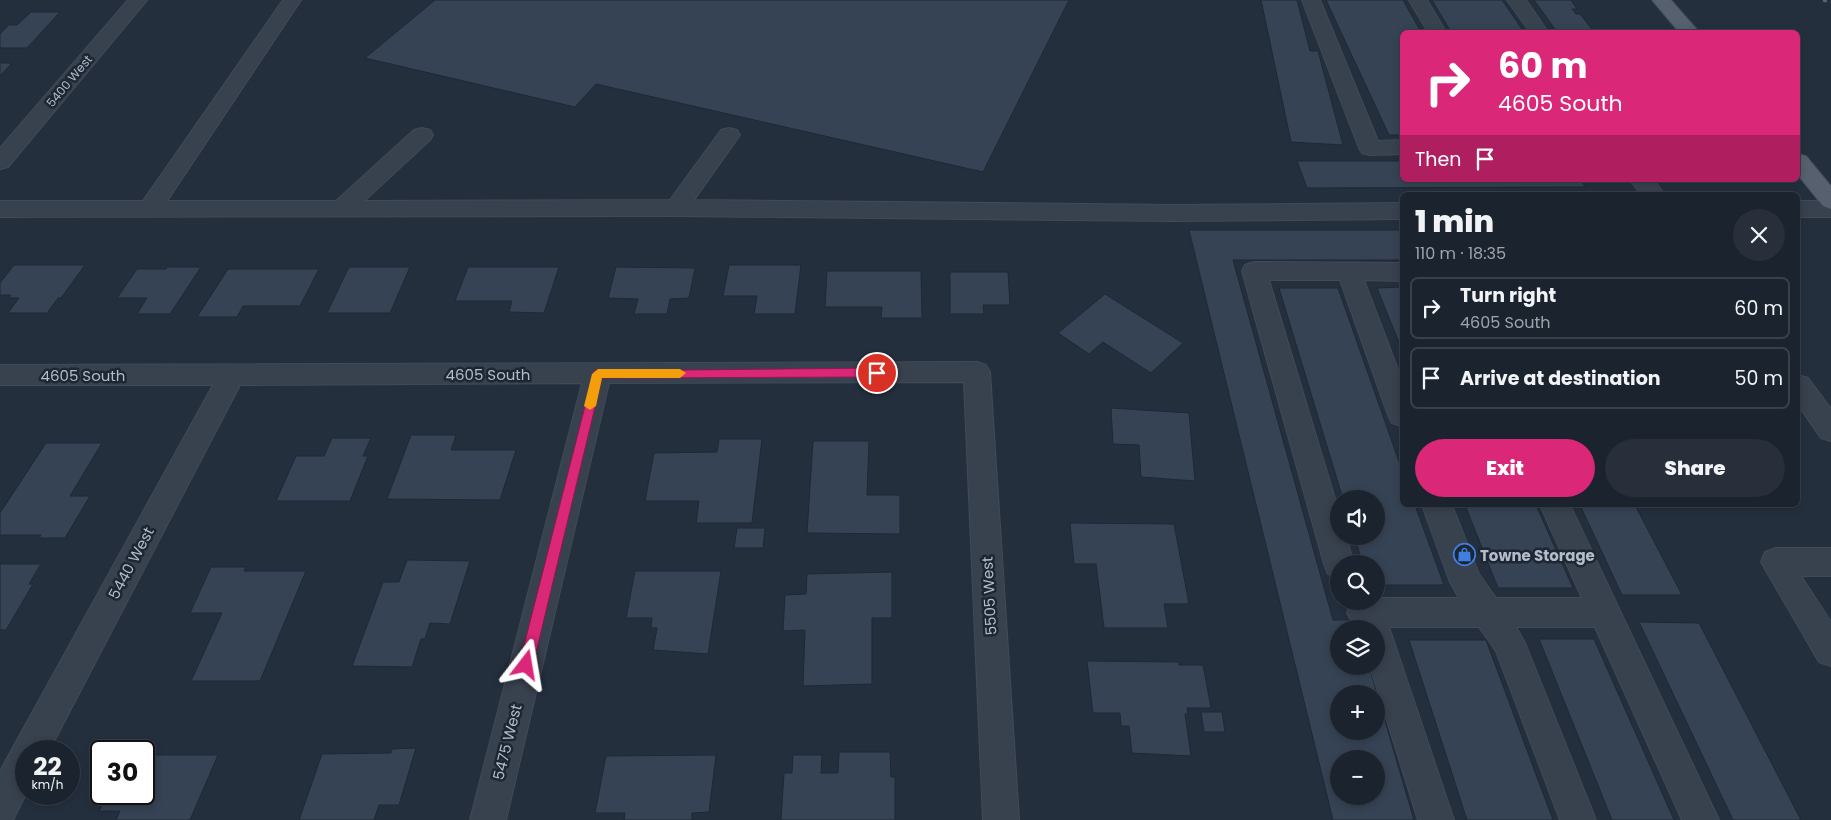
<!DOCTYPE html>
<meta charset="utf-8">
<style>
:root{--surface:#1b232e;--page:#282f3a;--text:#f1f3f6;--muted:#a0a4aa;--line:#39404a;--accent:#db2777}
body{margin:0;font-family:Poppins,sans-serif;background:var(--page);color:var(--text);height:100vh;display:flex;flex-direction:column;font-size:19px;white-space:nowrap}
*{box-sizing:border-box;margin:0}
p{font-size:16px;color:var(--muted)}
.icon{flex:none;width:28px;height:28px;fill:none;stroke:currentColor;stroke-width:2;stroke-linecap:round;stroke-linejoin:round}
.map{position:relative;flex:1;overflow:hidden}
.panel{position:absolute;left:1400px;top:192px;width:400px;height:315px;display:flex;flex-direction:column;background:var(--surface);border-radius:8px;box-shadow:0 2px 8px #0003,0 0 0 1px var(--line)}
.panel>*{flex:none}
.guide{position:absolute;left:1400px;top:30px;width:400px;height:152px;border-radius:8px;box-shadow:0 2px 8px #0003,0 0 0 1px var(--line);background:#db2777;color:#fff;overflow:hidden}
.buttons{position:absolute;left:1330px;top:490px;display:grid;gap:10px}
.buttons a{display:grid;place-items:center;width:55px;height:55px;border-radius:50%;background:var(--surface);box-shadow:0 2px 8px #0003,0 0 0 1px var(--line);font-size:25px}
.speed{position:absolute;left:15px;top:740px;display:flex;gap:10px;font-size:25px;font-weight:700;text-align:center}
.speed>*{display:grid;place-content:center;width:65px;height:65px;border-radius:50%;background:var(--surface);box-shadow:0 2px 8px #0003,0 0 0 1px var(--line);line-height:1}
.speed small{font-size:12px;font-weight:400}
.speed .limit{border:2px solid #111;border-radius:8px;background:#fff;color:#111}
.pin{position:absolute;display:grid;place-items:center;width:42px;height:42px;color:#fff;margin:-21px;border:2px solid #fff;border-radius:50%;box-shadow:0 1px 5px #0007}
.me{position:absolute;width:55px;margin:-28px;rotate:14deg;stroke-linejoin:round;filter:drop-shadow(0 0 4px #0008)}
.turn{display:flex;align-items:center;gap:18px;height:105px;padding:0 15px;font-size:22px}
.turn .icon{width:65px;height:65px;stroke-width:2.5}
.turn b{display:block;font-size:35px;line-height:42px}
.then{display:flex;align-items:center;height:48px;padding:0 15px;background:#0003;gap:10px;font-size:19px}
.round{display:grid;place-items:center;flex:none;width:52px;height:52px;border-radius:26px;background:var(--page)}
.headline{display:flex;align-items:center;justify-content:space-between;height:85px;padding:0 15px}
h1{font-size:30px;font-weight:800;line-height:38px}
.action{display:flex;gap:10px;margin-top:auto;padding:10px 15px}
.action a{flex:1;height:58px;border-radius:30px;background:var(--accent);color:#fff;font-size:20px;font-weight:800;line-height:58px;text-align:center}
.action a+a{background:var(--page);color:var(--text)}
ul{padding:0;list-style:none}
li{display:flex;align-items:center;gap:15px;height:62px;margin:0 10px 8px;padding:0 5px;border:2px solid var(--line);border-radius:8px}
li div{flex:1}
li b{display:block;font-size:19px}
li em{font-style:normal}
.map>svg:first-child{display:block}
.building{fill:#364354;stroke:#1f2835;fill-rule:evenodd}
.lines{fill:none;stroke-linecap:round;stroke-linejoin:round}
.minor-casing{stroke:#414a57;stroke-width:2}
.major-casing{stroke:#414a57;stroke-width:2}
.minor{fill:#38414e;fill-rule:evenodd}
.major{fill:#56606e;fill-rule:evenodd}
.rail{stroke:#5a6575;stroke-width:3;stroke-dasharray:4 4;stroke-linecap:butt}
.route{fill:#db2777;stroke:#8e194d}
.slow{fill:#f59e0b}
.labels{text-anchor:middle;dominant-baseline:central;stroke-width:5;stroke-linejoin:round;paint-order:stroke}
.far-street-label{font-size:12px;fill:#b4bcc9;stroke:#1d2633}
.street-label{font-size:15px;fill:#b4bcc9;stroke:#1d2633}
.poi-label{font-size:15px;font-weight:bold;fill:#b4bcc9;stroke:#1d2633;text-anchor:start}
</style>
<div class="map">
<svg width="1831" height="820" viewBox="0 0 1831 820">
<rect width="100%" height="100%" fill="#242f3e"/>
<path class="building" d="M435,0H1069L983,172L596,84L575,107L365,58Z
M1261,0H1297L1310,51H1318L1343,145L1291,142Z
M1326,0H1403L1421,32H1402V135H1389Z
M1432,0H1502L1524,32H1451Z
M1534,0H1571L1577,9H1572L1576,14H1580L1594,32H1557Z
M31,12H60L27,48H0V34L9,25H17Z
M0,63H12L0,76Z
M1297,161H1402V180H1581L1585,187L1307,188Z
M1189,230H1402V260H1233L1333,620H1355L1358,629H1339V666H1369L1414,820H1333ZM1339,694H1376V731H1339ZM1339,759H1376V796H1339Z
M14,265H85L61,298H58L47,313H8L19,298H9L11,295H0V283Z
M729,265H801L795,314H754L757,296H723Z
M167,267H201L170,314H137L147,298H117L137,269H166Z
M349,267H410L390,313H327Z
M468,267H559L544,313L509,312L512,301H455Z
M616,267L695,268L689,298L670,299L667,314H634L638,299L608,298Z
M228,269H319L300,306H243L237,317H197Z
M827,271H921L922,318H881L882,307H825Z
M950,272H1008L1010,305H983L984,314H950Z
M1402,287V350L1377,288Z
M1279,288H1338L1402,470V505H1415L1444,585H1376V564H1363L1354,536H1376V499H1343Z
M1105,294L1183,343L1151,373L1103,342L1089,354L1058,333Z
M1111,408L1189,413L1195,481L1141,477L1139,445L1113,444Z
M411,435H456L451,450H516L500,500L387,499Z
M332,438H371L363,456H368L350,501H276L296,456H324Z
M719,439H762L752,523H696L699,501H645L654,453L717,452Z
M813,441H869L867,495H900V534L807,533Z
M46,443H102L70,496H90L65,538H39L41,535H0V513Z
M1465,505H1536L1573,588H1498Z
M1580,505H1635L1682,595H1622Z
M1070,523L1174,524L1189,604H1164L1168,628H1104L1096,564H1074Z
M737,528H765L763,548H734Z
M407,560L470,561L450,624L430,623L425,639H421L412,667L352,666L383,582H399Z
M0,564H41L29,584H33L6,630H0Z
M211,567H246L244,571H306L260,681H191L222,613H190Z
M635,571H721L708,654L653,650L657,628H651L652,618H626Z
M892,572V618H872V684L803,686L805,630L783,631L785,595L806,594L807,574Z
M1639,622L1699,623L1801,820H1733Z
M1539,639H1594L1674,820H1612Z
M1409,640H1486L1553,820H1467Z
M1087,661L1179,662V665H1203L1211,708H1187L1188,714H1185L1191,756L1132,753L1129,726H1121L1120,713H1093Z
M1201,712H1222L1225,732H1204Z
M416,748L399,805H379L374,820H299L322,754L391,753L392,749Z
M839,752H890L891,777H895V820H781L784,773H792L793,755H822L821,773H838Z
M144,755H218L190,820H116L120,811H99L108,794H144Z
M716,755L709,812L692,813V820H624L625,813H595L606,756Z"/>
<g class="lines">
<defs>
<path id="minor" d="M128,0H147L8,167L0,169V148Z
M283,0H301L167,201H336L414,130L422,128L430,130L433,135L430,140L364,201L670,200L721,130L729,128L737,130L740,135L694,200L1174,205L1402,203V219L1174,221L677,216L0,217V201H143Z
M1302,0H1320L1378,141L1402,140V154L1370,155L1362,153L1359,148Z
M1409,0H1427L1446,32H1428Z
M1507,0H1526L1548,32H1530Z
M1630,180H1654L1665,195H1641Z
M1798,201H1831V217H1798Z
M1254,262L1402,263V281L1364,280L1402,380V426L1392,423L1388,415L1340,280H1269L1339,512V536H1346L1354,564H1339V577L1328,574L1324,564L1242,271L1245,265Z
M977,362L986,365L990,372L1019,820H983L964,382L609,383L506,820H470L582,383L240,385L49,751H26V794L13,820H0V771L213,385H0V365Z
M1798,375L1808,378L1831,409V441L1821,438L1798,405Z
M1422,505H1452L1479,574L1496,598H1582L1540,505H1570L1719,820H1682L1595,627H1516L1525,643L1596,820H1560L1496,651L1479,627H1389L1454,820H1418L1370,666H1376V629C1362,629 1354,627 1347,613L1352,603L1376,601V598H1459L1450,582Z
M1776,548H1831V576H1801L1831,622V666L1819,662L1761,562L1765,552Z"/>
<path id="major" d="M1652,0H1671L1699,32H1679Z
M1798,154L1806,156L1831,186V209L1823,206L1798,175Z"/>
</defs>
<use href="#minor" class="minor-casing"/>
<use href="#major" class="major-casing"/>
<use href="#minor" class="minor"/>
<use href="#major" class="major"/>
<path class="rail" d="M1823,0L1831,2"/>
</g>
<path class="route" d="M877,368L883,373L877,377L602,378L533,665L531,669L526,671L521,669L519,665L594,371Z"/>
<path class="slow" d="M598,369H680L686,373L680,378H602L596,406L590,410L584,406L592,374Z"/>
<defs>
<symbol id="shop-ring" viewBox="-11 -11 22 22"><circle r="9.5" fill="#1d2633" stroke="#3f7fe0" stroke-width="1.5"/><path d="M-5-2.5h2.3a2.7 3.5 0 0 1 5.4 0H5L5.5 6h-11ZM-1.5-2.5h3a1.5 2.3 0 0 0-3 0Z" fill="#3f7fe0"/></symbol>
</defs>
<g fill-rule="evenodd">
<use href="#shop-ring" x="1452" y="542" width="25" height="25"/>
</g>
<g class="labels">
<g class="far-street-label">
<text transform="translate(69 81) rotate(-50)">5400 West</text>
</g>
<g class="street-label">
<text x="488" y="374">4605 South</text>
<text x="83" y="375">4605 South</text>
<text transform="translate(131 563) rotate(-62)">5440 West</text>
<text transform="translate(989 596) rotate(-93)">5505 West</text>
<text transform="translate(507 742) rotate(-76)">5475 West</text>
</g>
<g class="poi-label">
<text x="1480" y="555">Towne Storage</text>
</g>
</g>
</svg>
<div class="buttons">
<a><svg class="icon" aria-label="sound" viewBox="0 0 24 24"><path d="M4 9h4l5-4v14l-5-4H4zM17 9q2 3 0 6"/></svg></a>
<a><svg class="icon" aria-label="search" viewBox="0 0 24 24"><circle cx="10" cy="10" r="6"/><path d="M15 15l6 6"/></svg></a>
<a><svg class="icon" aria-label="layers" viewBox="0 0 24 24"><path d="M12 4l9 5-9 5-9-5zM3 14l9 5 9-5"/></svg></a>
<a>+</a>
<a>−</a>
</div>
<div class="speed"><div>22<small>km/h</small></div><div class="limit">30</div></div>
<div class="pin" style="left:877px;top:373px;background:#d93025"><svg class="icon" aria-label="arrive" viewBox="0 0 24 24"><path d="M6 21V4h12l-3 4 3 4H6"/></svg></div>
<svg class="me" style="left:526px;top:665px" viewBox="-20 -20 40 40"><path d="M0-17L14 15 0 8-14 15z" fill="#db2777" stroke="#fff" stroke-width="4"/></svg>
<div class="guide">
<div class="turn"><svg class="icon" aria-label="right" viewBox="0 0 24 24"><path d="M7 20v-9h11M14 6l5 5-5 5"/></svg><div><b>60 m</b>4605 South</div></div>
<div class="then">Then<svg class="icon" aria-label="arrive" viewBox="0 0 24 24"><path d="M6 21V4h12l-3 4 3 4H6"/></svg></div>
</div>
<section class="panel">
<div class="headline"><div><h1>1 min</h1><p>110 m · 18:35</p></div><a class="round"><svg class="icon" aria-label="close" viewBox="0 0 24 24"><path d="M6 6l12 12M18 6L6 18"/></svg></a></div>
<ul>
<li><svg class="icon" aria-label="right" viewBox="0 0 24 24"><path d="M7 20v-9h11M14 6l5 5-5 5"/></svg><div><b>Turn right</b><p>4605 South</p></div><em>60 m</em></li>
<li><svg class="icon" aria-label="arrive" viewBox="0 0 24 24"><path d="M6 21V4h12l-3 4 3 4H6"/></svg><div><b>Arrive at destination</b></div><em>50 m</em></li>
</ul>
<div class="action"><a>Exit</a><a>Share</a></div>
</section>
</div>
